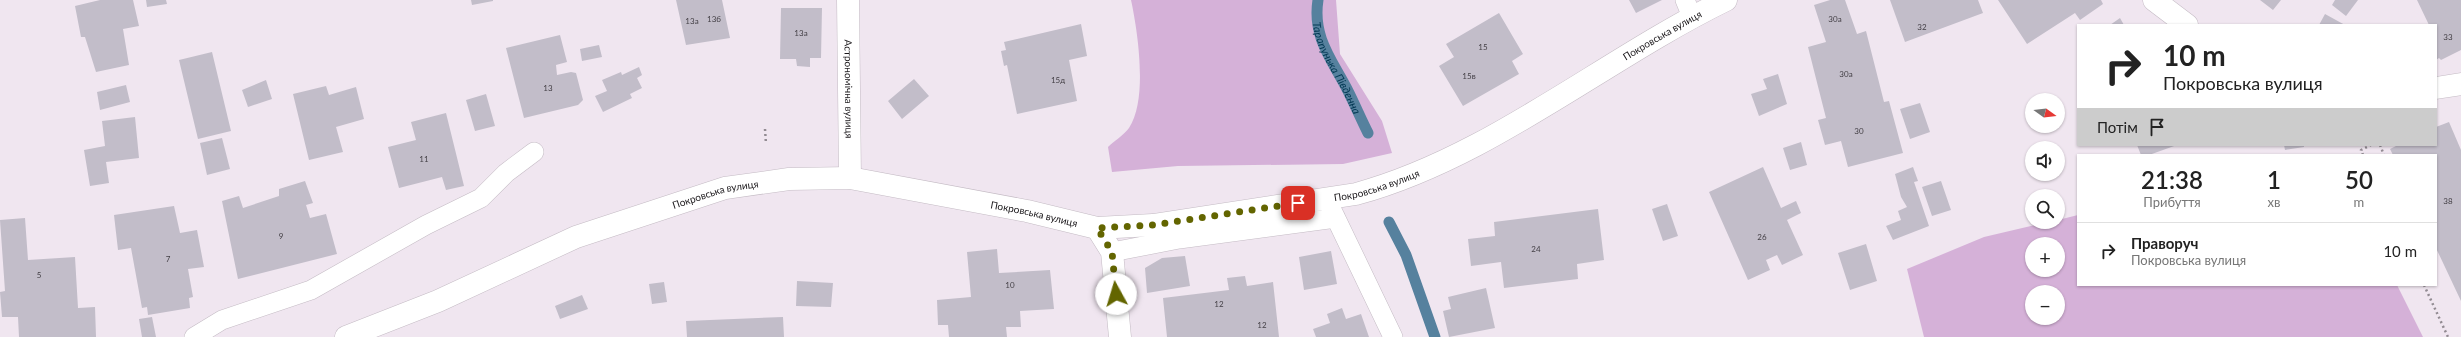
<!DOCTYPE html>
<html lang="uk">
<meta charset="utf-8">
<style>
:root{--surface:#fff;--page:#f2f2f2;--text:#222;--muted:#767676;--line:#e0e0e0}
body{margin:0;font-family:Lato,sans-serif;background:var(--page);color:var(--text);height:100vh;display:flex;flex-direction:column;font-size:15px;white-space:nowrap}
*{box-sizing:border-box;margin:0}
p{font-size:13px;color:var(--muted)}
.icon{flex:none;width:22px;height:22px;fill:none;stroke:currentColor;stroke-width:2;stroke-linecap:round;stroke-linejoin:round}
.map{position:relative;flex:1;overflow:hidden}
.panel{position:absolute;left:2077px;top:154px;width:360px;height:132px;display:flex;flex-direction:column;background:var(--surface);border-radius:0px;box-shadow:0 1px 3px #0004}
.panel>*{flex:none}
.top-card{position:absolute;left:2077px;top:24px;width:360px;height:122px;border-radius:0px;box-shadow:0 1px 3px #0004;background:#fff;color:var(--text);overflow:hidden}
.needle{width:26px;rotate:105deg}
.fabs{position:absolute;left:2025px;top:93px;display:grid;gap:8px}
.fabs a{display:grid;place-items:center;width:40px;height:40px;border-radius:50%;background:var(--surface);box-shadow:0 1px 3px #0004;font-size:20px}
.pin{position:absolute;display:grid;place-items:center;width:34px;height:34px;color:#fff;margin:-17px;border-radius:8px;box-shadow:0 2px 6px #0006}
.me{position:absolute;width:44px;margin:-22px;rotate:354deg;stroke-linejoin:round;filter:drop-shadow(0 0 3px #0008)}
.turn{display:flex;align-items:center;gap:14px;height:84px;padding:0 20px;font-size:18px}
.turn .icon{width:52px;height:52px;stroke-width:2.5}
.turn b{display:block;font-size:28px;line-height:34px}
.then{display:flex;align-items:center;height:38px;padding:0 20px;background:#0003;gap:8px;font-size:15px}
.eta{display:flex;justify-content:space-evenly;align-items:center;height:68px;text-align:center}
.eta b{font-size:24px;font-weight:600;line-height:28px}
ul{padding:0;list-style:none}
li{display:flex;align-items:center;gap:12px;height:56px;padding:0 20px;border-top:1px solid var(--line)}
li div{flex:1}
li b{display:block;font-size:15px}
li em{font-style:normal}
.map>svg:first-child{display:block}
.green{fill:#d5b1d8;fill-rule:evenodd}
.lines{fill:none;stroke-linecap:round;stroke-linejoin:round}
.stream{stroke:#56819e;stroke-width:11}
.building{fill:#c2bdc9}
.service-casing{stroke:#c4bbc4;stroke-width:20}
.minor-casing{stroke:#c4bbc4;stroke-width:23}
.path{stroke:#928b92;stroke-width:2.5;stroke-dasharray:2 3;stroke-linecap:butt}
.service{stroke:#fff;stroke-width:19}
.minor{stroke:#fff;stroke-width:22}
.route{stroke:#636500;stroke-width:7;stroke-dasharray:0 12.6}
.labels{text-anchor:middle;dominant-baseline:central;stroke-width:3;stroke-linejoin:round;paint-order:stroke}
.number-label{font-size:8px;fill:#444046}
.street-label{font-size:10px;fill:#1a171a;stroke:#fdf4fe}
.water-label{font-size:11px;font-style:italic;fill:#023752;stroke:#fdf4fe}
</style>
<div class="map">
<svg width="2461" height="337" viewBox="0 0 2461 337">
<rect width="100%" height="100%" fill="#f0e6f0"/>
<path class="green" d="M1131,0H1336L1340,54L1382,121L1392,153L1343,164L1178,166L1112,172L1108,147C1114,141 1124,135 1129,128C1148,100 1138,32 1131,0Z
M2078,215V285H2397L2423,337H1924L1907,269L1984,237L2048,222H2058V220ZM2032,244H2058V270H2032ZM2032,292H2058V318H2032Z"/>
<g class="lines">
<g class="stream">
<path id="s1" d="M1318,0C1312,38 1333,61 1348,91C1355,105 1361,119 1368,133"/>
<path d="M1389,222L1406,255L1435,337"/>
</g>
</g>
<path class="building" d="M100,0H133L139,26L123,29L129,65L96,72L85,37H81L75,6Z
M146,0H166L167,4L147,7Z
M471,0H493V1L472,5Z
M676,0H722L730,38L686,45Z
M1629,0H1662L1636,13Z
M1830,0H1845L1857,34L1866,31L1884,102L1889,101L1903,153L1848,167L1841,141L1825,145L1818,120L1826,118L1808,47L1826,42L1814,5Z
M1890,0H1978L1983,13L1905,42Z
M1998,0H2101L2103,4L2080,20L2075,13L2027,44Z
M2260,0H2281L2273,10Z
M2335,0H2358L2346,16L2332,5Z
M2417,0H2461V50L2441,60L2439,58L2436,60V25H2429Z
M781,8H822L821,58H810V67L797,66L796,59H780Z
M1499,13L1523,54L1512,61L1519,74L1463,106L1439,66L1454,57L1446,44Z
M2325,14L2345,25H2319Z
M2120,18L2124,25H2110Z
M1081,24L1087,56L1069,60L1077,101L1017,114L1007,65L1004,66L1001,51L1006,50L1004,42Z
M560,35L567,62L556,65L557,75L571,72L576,73L583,100L578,105L524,118L506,48Z
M599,45L602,57L582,61L580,49Z
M212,52L231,131L198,139L179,60Z
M639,67L642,75L637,78L642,88L630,94L632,98L603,112L595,96L607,91L602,80L621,72L622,75Z
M1778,74L1787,104L1759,116L1751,94L1767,89L1763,79Z
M914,79L929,96L902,119L888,101Z
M266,80L272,99L248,107L242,90Z
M126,85L130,102L100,110L97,92Z
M326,86L329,95L356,87L364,119L336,127L343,152L309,160L293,94Z
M486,94L495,126L475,131L466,100Z
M1920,103L1930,132L1910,139L1900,109Z
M446,113L464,186L446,190L442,177L399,188L388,147L416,140L411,122Z
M135,117L139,158L106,162L109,183L90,186L84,150L105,146L102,121Z
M2449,122L2461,150V301L2436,248V155H2393L2390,149L2398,145H2436V127Z
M222,138L230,169L207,175L200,143Z
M1801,142L1807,165L1790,170L1783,148Z
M2137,145H2177L2149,155H2141Z
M2284,145H2304V147L2285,150Z
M1763,167L1781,208L1796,201L1801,213L1787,220L1803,255L1782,265L1777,255L1766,260L1770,270L1748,280L1709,192Z
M1913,167L1918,181L1914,182L1929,226L1893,240L1886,226L1901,220L1898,211L1907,207L1901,197L1895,174Z
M305,181L313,203L306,205L310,218L326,214L337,254L238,279L222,201L239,196L243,208L279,196V189Z
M1941,181L1951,210L1932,216L1922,187Z
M1667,204L1678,236L1663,241L1652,209Z
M174,206L180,233L197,230L204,267L188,269L193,297L189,298L190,308L148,315L147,307L142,308L131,248L118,250L114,215Z
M1598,209L1604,260L1577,264L1578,279L1504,288L1501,262L1471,266L1468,239L1495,236L1494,222Z
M25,218L28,260L75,257L78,308L95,307L96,337H19L18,317H2L0,292L5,291L0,220Z
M1866,244L1877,281L1850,290L1838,253Z
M997,249L999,273L1050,270L1054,309L1020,311L1021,327H1006L1007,337H949L948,325H938L937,300L971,297L967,252Z
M1331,251L1337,284L1304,290L1299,257Z
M1185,256L1190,286L1147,293L1145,268L1162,258Z
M1245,276L1247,286L1273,282L1279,337H1167L1163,298L1229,290L1227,278Z
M797,281L833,283L831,307L796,306Z
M664,282L667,302L652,304L649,284Z
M1486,288L1495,328L1449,337L1443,311L1451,309L1448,297Z
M582,295L588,309L560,319L555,306Z
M1342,308L1346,319L1361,314L1369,337H1316L1313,329L1330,323L1327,314Z
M152,317L156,337H142L139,319Z
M783,317L784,337H687L686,321Z"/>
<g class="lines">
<defs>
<path id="service" d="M1685,0L1692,17
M1331,208L1393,337
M1112,252L1179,239L1336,218
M194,337L222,320L311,290L426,225L481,198L506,173L534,152"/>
<g id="minor">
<path id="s2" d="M848,0L850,178"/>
<path d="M2154,0L2187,25"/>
<path d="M2436,88L2461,84"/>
<path d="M1097,228L1112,252L1120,337"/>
<path id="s3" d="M346,337L438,301L576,237L725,188L789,179L850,178L1027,211L1097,228L1153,225L1356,194C1489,158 1603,60 1726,0"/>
</g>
</defs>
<use href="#service" class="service-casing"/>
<use href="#minor" class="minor-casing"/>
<path class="path" d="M765,129L766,144
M2380,145L2384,155
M2363,155L2361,150L2371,145
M2424,285L2448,337"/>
<use href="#service" class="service"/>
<use href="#minor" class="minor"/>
</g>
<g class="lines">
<path class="route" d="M1116,294L1112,252L1097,228L1153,225L1298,203"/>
</g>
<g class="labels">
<g class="number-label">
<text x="714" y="19">13б</text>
<text x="1835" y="19">30а</text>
<text x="692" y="21">13а</text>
<text x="1922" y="27">32</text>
<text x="801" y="33">13а</text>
<text x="2448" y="37">33</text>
<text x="1483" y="47">15</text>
<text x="1846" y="74">30а</text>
<text x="1469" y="76">15в</text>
<text x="1058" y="80">15д</text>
<text x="548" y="88">13</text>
<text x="1859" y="131">30</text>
<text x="424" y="159">11</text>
<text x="2448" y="201">38</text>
<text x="281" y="236">9</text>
<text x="1762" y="237">26</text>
<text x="1536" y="249">24</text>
<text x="168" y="259">7</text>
<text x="39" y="275">5</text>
<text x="1010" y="285">10</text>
<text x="1219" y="304">12</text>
<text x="1262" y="325">12</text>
</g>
<g class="street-label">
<text stroke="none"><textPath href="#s3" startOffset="1393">Покровська вулиця</textPath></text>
<text stroke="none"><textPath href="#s2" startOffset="89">Астрономічна вулиця</textPath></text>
<text stroke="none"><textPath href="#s3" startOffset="1069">Покровська вулиця</textPath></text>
<text stroke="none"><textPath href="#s3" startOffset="397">Покровська вулиця</textPath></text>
<text stroke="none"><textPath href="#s3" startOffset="721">Покровська вулиця</textPath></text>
</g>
<g class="water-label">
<text stroke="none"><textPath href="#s1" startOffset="72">Тарапунька Південна</textPath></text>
</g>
</g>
</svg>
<div class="fabs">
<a><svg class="needle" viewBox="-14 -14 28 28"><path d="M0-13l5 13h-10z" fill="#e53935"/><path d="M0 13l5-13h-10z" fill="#767676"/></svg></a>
<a><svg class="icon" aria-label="sound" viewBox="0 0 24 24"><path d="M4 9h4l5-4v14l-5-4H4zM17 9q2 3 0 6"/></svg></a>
<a><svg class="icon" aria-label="search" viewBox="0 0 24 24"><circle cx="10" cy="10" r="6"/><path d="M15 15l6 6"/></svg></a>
<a>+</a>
<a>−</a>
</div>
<div class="pin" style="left:1298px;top:203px;background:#d93025"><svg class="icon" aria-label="arrive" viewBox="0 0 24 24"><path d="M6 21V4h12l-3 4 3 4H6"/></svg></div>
<svg class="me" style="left:1116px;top:294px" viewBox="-20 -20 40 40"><circle r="19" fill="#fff"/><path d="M0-13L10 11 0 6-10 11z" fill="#636500"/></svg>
<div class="top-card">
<div class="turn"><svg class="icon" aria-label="right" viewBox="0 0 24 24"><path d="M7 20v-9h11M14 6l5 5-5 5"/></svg><div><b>10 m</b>Покровська вулиця</div></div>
<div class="then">Потім<svg class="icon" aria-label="arrive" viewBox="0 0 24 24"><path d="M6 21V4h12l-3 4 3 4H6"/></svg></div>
</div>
<section class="panel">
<div class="eta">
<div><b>21:38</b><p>Прибуття</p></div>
<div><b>1</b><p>хв</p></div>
<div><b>50</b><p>m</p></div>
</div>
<ul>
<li><svg class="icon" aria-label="right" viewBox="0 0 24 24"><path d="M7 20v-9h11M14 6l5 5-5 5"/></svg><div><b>Праворуч</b><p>Покровська вулиця</p></div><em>10 m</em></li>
</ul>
</section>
</div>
